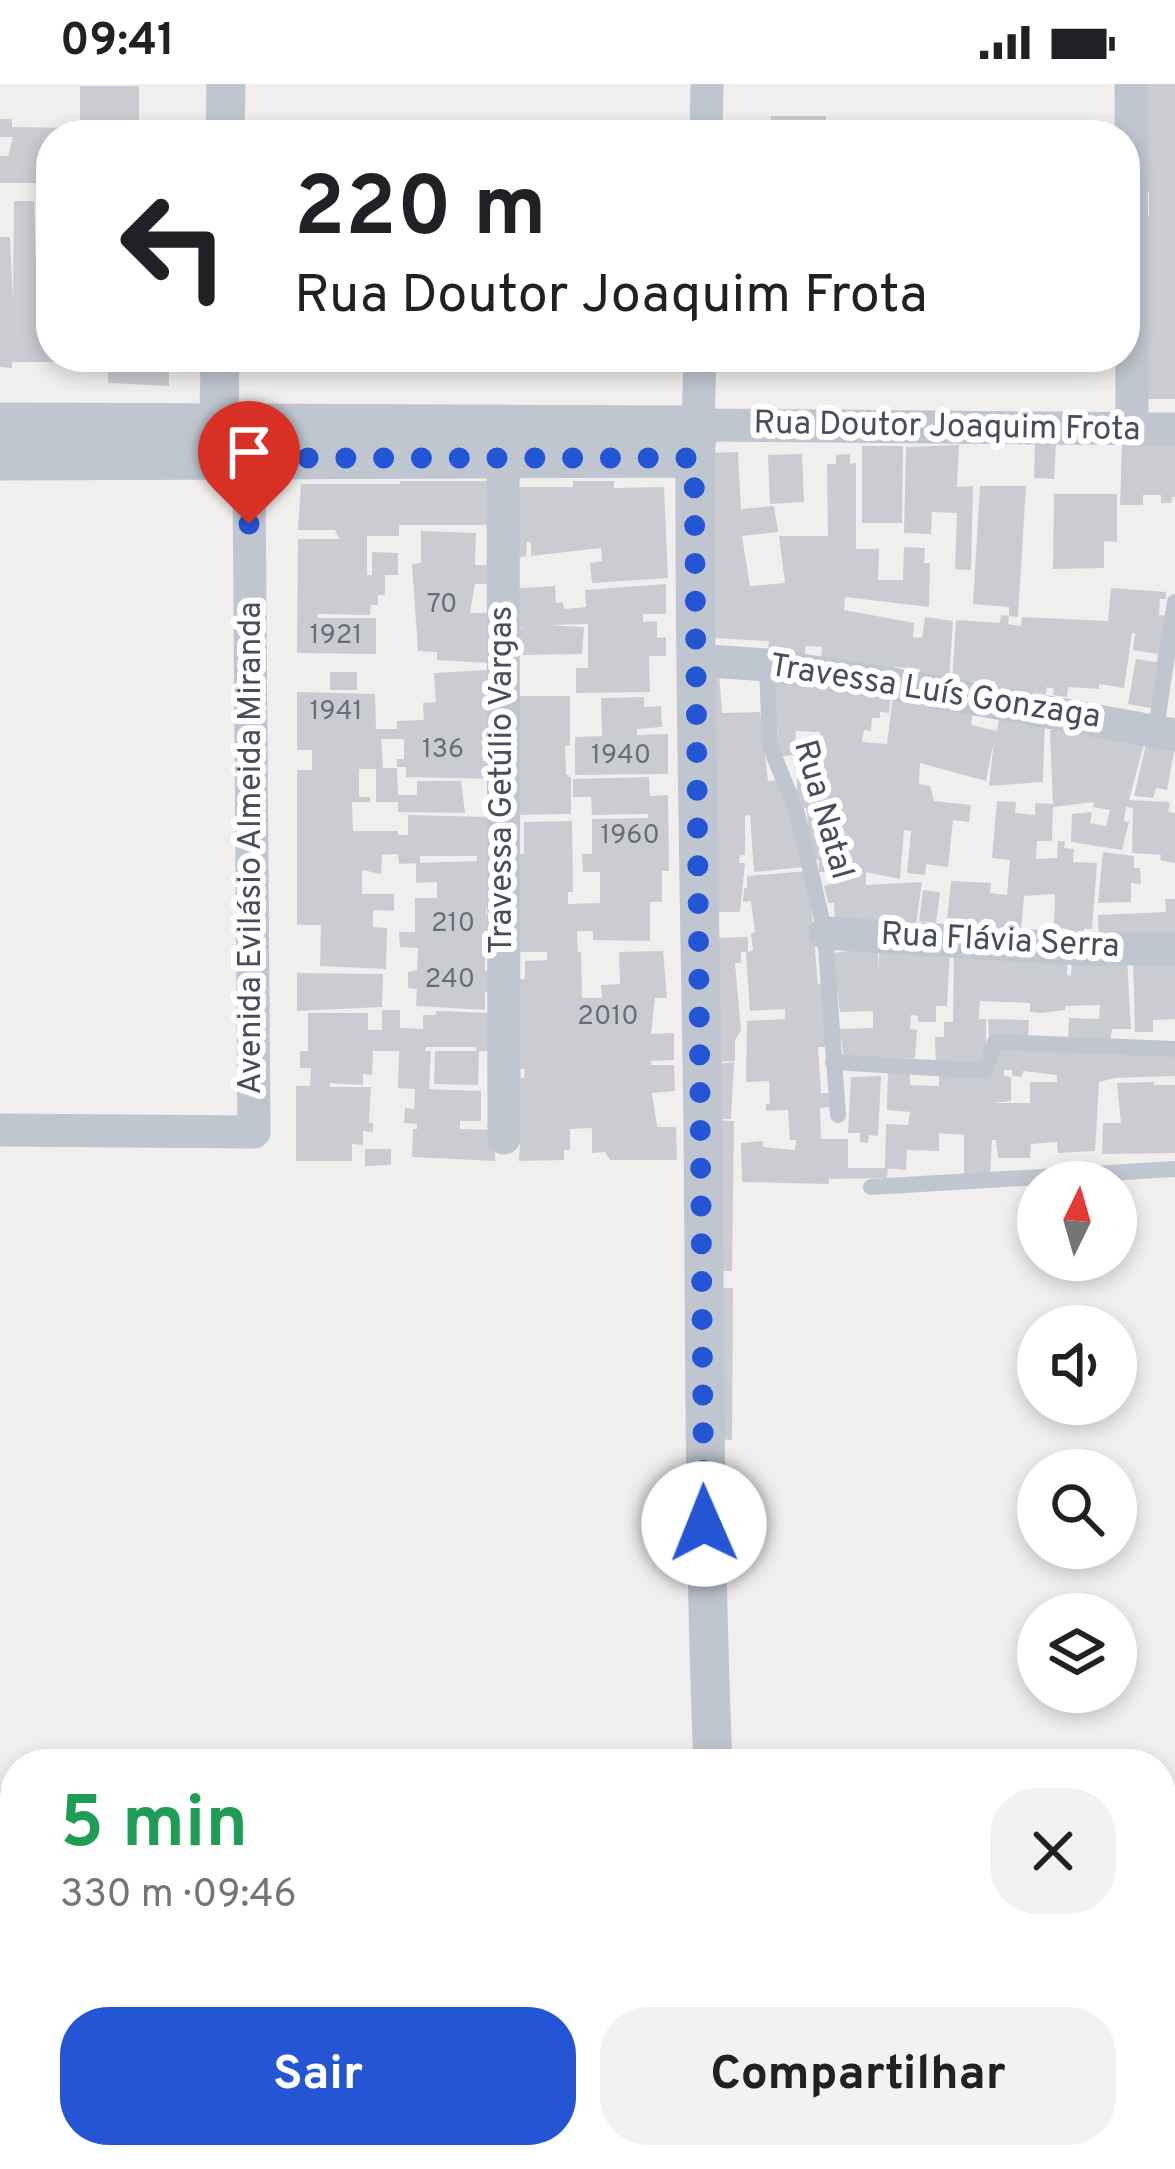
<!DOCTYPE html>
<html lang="pt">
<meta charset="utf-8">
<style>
:root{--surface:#fff;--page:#f2f2f2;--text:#202124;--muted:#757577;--accent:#2455d5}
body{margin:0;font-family:Overpass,sans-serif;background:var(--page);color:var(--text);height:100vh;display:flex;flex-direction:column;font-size:45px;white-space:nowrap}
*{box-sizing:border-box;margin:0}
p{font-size:39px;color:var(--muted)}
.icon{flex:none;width:66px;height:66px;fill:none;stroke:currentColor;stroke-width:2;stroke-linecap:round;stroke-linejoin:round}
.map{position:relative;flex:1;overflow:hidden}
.sheet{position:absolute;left:0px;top:1665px;width:1176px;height:420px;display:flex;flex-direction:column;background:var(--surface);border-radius:48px 48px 0 0;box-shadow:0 6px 18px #0003}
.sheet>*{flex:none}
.top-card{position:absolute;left:36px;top:36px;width:1104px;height:252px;border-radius:48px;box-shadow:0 6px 18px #0003;background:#fff;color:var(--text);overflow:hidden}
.needle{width:78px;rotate:5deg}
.buttons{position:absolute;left:1017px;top:1077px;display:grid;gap:24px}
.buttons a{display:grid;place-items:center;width:120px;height:120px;border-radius:50%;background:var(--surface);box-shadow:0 6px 18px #0003;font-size:60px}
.pin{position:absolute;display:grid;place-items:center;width:102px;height:102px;color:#fff;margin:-123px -51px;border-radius:50% 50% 50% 0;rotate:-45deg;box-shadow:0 0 12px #0007}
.pin .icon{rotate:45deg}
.me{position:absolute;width:132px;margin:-66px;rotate:359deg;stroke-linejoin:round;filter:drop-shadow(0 0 9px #0008)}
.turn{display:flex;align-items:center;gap:42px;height:252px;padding:0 60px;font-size:54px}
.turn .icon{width:156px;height:156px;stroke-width:2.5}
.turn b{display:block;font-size:84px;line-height:102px}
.round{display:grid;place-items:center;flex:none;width:126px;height:126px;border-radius:48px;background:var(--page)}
.headline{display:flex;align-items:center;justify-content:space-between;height:204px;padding:0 60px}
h1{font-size:72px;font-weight:700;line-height:90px;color:#1e9e55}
.button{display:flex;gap:24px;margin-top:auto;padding:24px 60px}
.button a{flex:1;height:138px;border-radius:48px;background:var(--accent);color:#fff;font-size:48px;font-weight:700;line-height:138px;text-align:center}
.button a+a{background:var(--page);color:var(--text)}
.status{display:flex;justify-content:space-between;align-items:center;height:84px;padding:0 60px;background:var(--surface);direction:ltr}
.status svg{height:33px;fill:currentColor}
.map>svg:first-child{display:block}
.water{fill:#8fc6e6}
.building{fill:#cbccd2;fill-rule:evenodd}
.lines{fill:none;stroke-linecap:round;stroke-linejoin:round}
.service{stroke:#bfc6cf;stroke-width:16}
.minor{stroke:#bfc6cf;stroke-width:33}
.tertiary{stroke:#bfc6cf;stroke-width:39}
.route{stroke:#2455d5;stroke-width:21;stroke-dasharray:0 37.8}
.labels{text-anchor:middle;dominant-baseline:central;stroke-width:12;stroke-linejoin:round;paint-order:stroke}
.number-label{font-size:27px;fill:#686e78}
.street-label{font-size:33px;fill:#474e5a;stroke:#fff}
</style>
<div class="status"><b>09:41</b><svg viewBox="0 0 49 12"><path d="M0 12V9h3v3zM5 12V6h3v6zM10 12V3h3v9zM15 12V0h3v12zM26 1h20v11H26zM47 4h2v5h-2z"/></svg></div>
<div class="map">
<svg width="1175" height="2085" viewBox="0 0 1175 2085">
<rect width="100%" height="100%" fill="#f1eeee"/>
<path class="water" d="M0,1705L15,1707V2070H1161V1900L1175,1896V2085H0Z"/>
<path class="building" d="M1137,0H1175V315H1137V132H1149V108H1137Z
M80,2H139V38L80,36Z
M771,32H826V51H771Z
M0,35H12V43L78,44V51H51V99H0V72H8L13,53H0Z
M14,117H34L37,213H41L42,131H51V273H97V284H69V278H12V284L0,283V153H10L13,217Z
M108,273H169V302L108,299Z
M1035,359L1056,360L1054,395L1034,394Z
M959,361L957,403L973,402L971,486L955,485L957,429L932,428L931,450L904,449L906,363Z
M1122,361H1175V413H1172L1171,419H1161V411H1143V421H1120Z
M862,362H903L902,439H862Z
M738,368L741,425L774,422L778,448L742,452L750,502L785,499L779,452H828L827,380H836V371L850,370V380L856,379V465H879L878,496H903L904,463L925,464L924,479H930L929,523L845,513L844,526L914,539L913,553L922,554L925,533L953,537L949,596L919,592L920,585L895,583L894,588L821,577L822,563L806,562L804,576L768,572L769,557L711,554L709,369Z
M802,370L804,418L770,420L768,371Z
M400,397H490L489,441H399V452H367V491H372V468L398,469V491H385V511H378V521H371L370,531L318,530L317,534H376V570L297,569L298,455H339L335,446H298L301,400H400Z
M573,397H614V404L664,403L668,494L592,499L590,479L602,477L601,464L531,472V459L527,458L526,472L515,474L512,403H573Z
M980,402H1026L1018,533L1009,532V523L973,520Z
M1054,410H1117V458L1104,457V484L1053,485Z
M421,447L476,449L475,481H488L487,500H475L470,529H487L488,579L437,576V568L418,567L412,480L421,479Z
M666,500V530H643V538L657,537V554L666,553V572H649L650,608L576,609V584H588V540L547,541L584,543L582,570L523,571V558H513V544H525L513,542L507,505L555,502L556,519L563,518L564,525L586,523L585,506Z
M1111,504L1166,508V515H1160L1159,531L1169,532L1156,625L1128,620L1136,575L1157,578L1158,570L1133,566L1135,549H1132L1124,604L1099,600V605L1068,603L1067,613L1053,611L1054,605L1047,603L1046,610L995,603V597H952L956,536L1000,539L1001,531L1009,532L1008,540L1021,542L1022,533L1108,537Z
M488,586L491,656L483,655V677H492V695L406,693V683H397V675H404V655H381L383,684H397L398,711H417V697H461L465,729L398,728V718H376V685H359V713H370V718H352L353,747H398V751H408V731L492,733V824H486V831H492L491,865H485V887L492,888V908H485V926L416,922L417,905L408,904V888L417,886L418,864L400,863L399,848H415V814H437V798L416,799V779L477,777V772H420V779L399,780L398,770L382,771L381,790L362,786V810H394V827L373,826V843L387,844L386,885L320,882L321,841H297V686H312V666H297V608L375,610L376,645H397V637L424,636L423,619L436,618L434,589Z
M330,588H357V606H330Z
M719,589L722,629L760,628L768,697L779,696L780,709L791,720L804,783L754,788L750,731L745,732V771H740L739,779H745L740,828H709L707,590Z
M774,596L891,608L889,629L880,628V634H872L871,647L864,646L862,658L887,660L893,611L974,624L971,641L997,647L1000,629L1045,633L1043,698L989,702L994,656L986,697L920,679L919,700L930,702L934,717L971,721L969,738L953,736L948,783L926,780L925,791L907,789L911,747L904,746L900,795L866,788V801L922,798L916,841L835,839L834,819H828L824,802L830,800V788H819V776H811L807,729L806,724H801L800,713H797V695H803L801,677L820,676V648L796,647L794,671L777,673L778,644H773Z
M514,612H570V661L565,662L566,690L571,694V730L514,731Z
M644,613V623L661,622L662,643L637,645V651L668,650V690L575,691V653L602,652L601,614Z
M1050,646H1077L1145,656L1129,716L1170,718L1168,728L1175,729V779L1160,776L1161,771L1132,769L1133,724L1126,723L1124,737L1129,738L1122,766L1071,758L1072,730L1092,728L1090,739L1106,742L1110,726L1093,723L1094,718L1053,723Z
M1147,656L1175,663L1167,706L1156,704L1153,714L1134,712Z
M649,693L650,712L668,711L669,787H662V818H650V857L593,856V847H577L578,868H581L582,914H602L601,901L620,900L619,868L663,867L667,914H655L651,950L674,949V976L651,977V981H674L675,1007L652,1009L657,1043H676L677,1076H610L605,1068L592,1069V1044L570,1045V1066H564V1076L519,1077L520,1059H515L516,993L524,994L525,985H516L518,895H525V877L547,876V868H518V770H524V738L572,737L573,808H568V820L600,819V788H583L582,770H592V735L648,734V730L592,731L591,713H573V695Z
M997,717L1016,718L1015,729L1035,731V719L1053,720L1052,757H1037L1036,775L1057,774L1058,757H1065L1064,764L1074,765L1073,778L1097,779L1092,845H1084V852L1068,851V845L1054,844L1055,810L1024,812L1021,846L946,847L951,797L991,799L990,809L1007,811L1010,776L992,774Z
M1103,768L1134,772V784H1140L1141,800L1131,799V818L1098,819Z
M808,787L818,900L824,899L827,963H818L820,993L821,1009H829L830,1023L820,1024L821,1055H848V1084H888L887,1094L829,1095V1100L742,1098L741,1059L763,1057V1063L795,1066L796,1056H790L788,1026L766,1027V1020H770L769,997L746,998L747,937L785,935V925L750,927L746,869L753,866L751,850L755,848L751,817L743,818L744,804H747V792Z
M923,806L940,808L936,839L919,837Z
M1165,815H1175V856L1099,858L1098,831L1166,828Z
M748,853V868H741V879H735L741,946L735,956V977L714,978L710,854Z
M878,858V887L880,858L950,866L947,922H936V938H918V932L911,931L910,945L917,946L915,974L844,973L839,945L873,944V927L840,928L832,869L858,866Z
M954,866L1067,875V891L1071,892L1072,872L1127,874L1131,945H1112L1110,958L1068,957L1069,934L1099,935L1100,921L1065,922V926L1041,929L1030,928V919L980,917L978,948L979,935H986V979L936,983L935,953H944V938H953Z
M1133,874H1175V935L1153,936V948H1135Z
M297,889L383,890L382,923L297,927Z
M382,926H400V944L423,945V931H436V927L491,929V967H479L478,1001L434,1000L435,967H476V963H426L425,967H431L429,1005L481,1007V1037H460V1045L496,1046L495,1077L412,1073L413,1045H417V1040L404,1039L405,1024L414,1025L415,1005L398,1004L399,967H373L372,991L363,990V1001L330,999V1003H371L369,1039H373V1048L363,1047V1061L352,1060V1077H296V1002H310L311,984H300V967H308V929H368V946H382Z
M988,935L1029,936L1028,954L989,955Z
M999,962L1175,969V992L1115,994L1099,998L1095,1067L1058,1069L1057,1058L1031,1060L1030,1074H998L996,1056H992L990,1092H964V1051L939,1049V1067L907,1066L906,1086L885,1084L886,1040L908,1041L910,1028L887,1026L888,984L910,985V1001L939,1002V989H968ZM1004,986H1012V992L1022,993L1023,987L1057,991V998H1030V1019H992L1011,1017V993L1004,992Z
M734,978L731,1035H718L717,980Z
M881,992L878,1052L869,1051L868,1059L860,1058V1049H848L851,993Z
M1154,998V1001H1175V1069L1102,1070L1103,1039H1121L1117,999Z
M716,1036L734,1037L732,1187H719Z
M365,1065H391V1081L365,1082Z
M719,1204H733L732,1356L718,1355Z"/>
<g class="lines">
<path class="service" d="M767,581L770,662L797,729L825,849L838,1031
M1156,645L1175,518
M833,978L985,987L995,958L1175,965
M871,1103L1175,1085"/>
<path class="minor" d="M1131,0L1132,346
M706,51L707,0
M700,273L698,341L1175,345
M503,352L504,1054
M694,576L767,581L881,598L1175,651
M825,849L1080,865H1175
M0,1046L254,1048L249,393L231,374"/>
<path class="tertiary" d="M225,51L226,0
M220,273L219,337L225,358
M0,338L698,341L695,374C694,597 700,821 703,1045C705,1257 704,1468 713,1680
M0,377L695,374
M753,2070L755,2085"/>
</g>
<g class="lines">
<path class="route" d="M249,440L248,393L230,374H694L704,1440"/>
</g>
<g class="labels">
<g class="number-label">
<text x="442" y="521">70</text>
<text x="336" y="552">1921</text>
<text x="336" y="628">1941</text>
<text x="443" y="666">136</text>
<text x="621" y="672">1940</text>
<text x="630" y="752">1960</text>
<text x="453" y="840">210</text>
<text x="450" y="896">240</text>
<text x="608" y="933">2010</text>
</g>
<g class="street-label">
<text transform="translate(947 344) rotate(1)">Rua Doutor Joaquim Frota</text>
<text transform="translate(935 609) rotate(9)">Travessa Luís Gonzaga</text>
<text transform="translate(503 696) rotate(-90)">Travessa Getúlio Vargas</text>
<text transform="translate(822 726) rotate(74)">Rua Natal</text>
<text transform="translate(252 764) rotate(-90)">Avenida Evilásio Almeida Miranda</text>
<text transform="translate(1000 858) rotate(3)">Rua Flávia Serra</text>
</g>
</g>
</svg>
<div class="buttons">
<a><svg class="needle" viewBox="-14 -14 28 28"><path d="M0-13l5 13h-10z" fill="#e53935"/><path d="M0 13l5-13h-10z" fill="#757577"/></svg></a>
<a><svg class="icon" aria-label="sound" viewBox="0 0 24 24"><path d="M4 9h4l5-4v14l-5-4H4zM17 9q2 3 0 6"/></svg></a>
<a><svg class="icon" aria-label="search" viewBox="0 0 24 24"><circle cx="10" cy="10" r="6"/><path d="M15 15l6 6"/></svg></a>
<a><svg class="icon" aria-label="layers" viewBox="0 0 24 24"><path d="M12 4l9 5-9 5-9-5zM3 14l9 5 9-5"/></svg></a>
</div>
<div class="pin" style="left:249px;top:440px;background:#d93025"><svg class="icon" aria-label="arrive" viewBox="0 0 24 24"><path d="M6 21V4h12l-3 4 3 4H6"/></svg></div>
<svg class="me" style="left:704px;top:1440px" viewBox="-20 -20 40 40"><circle r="19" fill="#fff"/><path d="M0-13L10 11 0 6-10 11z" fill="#2455d5"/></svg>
<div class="top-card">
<div class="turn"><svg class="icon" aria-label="left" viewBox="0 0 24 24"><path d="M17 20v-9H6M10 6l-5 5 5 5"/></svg><div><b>220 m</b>Rua Doutor Joaquim Frota</div></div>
</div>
<section class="sheet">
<div class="headline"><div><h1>5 min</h1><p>330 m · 09:46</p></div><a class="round"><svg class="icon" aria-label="close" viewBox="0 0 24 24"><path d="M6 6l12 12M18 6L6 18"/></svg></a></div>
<div class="button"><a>Sair</a><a>Compartilhar</a></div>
</section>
</div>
